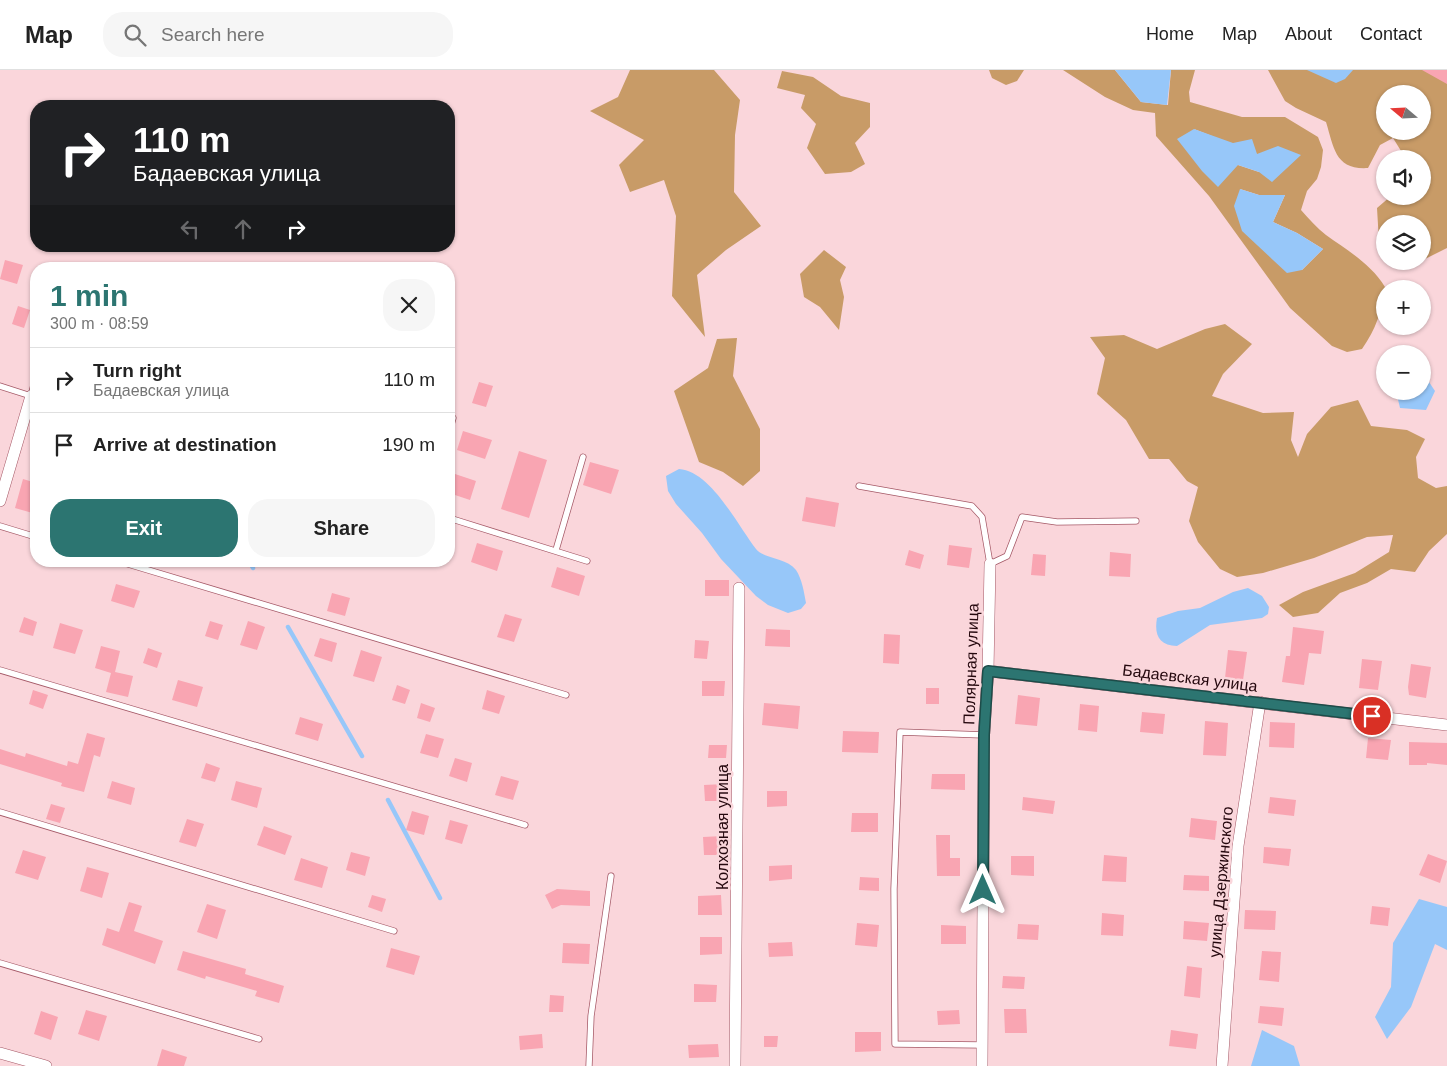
<!DOCTYPE html>
<meta charset="utf-8">
<style>
:root{--surface:#fff;--page:#f6f6f6;--text:#222;--muted:#767676;--line:#e0e0e0;--accent:#2c7571}
body{margin:0;font-family:Arial,sans-serif;background:var(--page);color:var(--text);height:100vh;display:flex;flex-direction:column;font-size:19px;white-space:nowrap}
*{box-sizing:border-box;margin:0}
p{font-size:16px;color:var(--muted)}
.icon{flex:none;width:28px;height:28px;fill:none;stroke:currentColor;stroke-width:2;stroke-linecap:round;stroke-linejoin:round}
.map{position:relative;flex:1;overflow:hidden}
.sheet{position:absolute;left:30px;top:192px;width:425px;height:305px;display:flex;flex-direction:column;background:var(--surface);border-radius:20px;box-shadow:0 1px 4px #0004}
.sheet>*{flex:none}
.banner{position:absolute;left:30px;top:30px;width:425px;height:152px;border-radius:20px;box-shadow:0 1px 4px #0004;background:#202124;color:#fff;overflow:hidden}
.needle{width:32px;rotate:289deg}
.tools{position:absolute;left:1376px;top:15px;display:grid;gap:10px}
.tools a{display:grid;place-items:center;width:55px;height:55px;border-radius:50%;background:var(--surface);box-shadow:0 1px 4px #0004;font-size:25px}
.pin{position:absolute;display:grid;place-items:center;width:42px;height:42px;color:#fff;margin:-21px;border:2px solid #fff;border-radius:50%;box-shadow:0 1px 5px #0007}
.me{position:absolute;width:55px;margin:-28px;rotate:0deg;stroke-linejoin:round;filter:drop-shadow(0 0 4px #0008)}
.turn{display:flex;align-items:center;gap:18px;height:105px;padding:0 20px;font-size:22px}
.turn .icon{width:65px;height:65px;stroke-width:2.5}
.turn b{display:block;font-size:35px;line-height:42px}
.lanes{display:flex;align-items:center;height:48px;padding:0 20px;background:#0003;justify-content:center;gap:25px;direction:ltr}
.lanes .off{opacity:.35}
.round{display:grid;place-items:center;flex:none;width:52px;height:52px;border-radius:20px;background:var(--page)}
.head{display:flex;align-items:center;justify-content:space-between;height:85px;padding:0 20px}
h1{font-size:30px;font-weight:800;line-height:38px;color:var(--accent)}
.cta{display:flex;gap:10px;margin-top:auto;padding:10px 20px}
.cta a{flex:1;height:58px;border-radius:20px;background:var(--accent);color:#fff;font-size:20px;font-weight:800;line-height:58px;text-align:center}
.cta a+a{background:var(--page);color:var(--text)}
ul{padding:0;list-style:none}
li{display:flex;align-items:center;gap:15px;height:65px;padding:0 20px;border-top:1px solid var(--line)}
li div{flex:1}
li b{display:block;font-size:19px}
li em{font-style:normal}
header{display:flex;align-items:center;gap:30px;box-sizing:border-box;height:70px;padding:0 25px;background:var(--surface);border-bottom:1px solid var(--line)}
header strong{font-size:24px}
nav{display:flex;gap:28px;margin-inline-start:auto;font-size:18px}
.search{width:350px;height:45px;background:var(--page);display:flex;align-items:center;gap:12px;box-sizing:border-box;padding:0 18px;border-radius:20px;color:var(--muted);font-size:19px}
.map>svg:first-child{display:block}
.forest{fill:#c89b67;fill-rule:evenodd}
.water{fill:#97c7f9}
.lines{fill:none;stroke-linecap:round;stroke-linejoin:round}
.stream{stroke:#97c7f9;stroke-width:4.5}
.building{fill:#f9a5b2}
.service-casing{stroke:#a55967;stroke-width:7}
.minor-casing{stroke:#a55967;stroke-width:12}
.service{stroke:#fff;stroke-width:5.5}
.minor{stroke:#fff;stroke-width:11}
.route-casing{stroke:#1d4c49;stroke-width:12}
.route{stroke:#2c7571;stroke-width:9}
.labels{text-anchor:middle;dominant-baseline:central;stroke-width:5;stroke-linejoin:round;paint-order:stroke}
.street-label{font-size:16px;fill:#24070d;stroke:#fad6db}
</style>
<header>
<strong>Map</strong>
<div class="search"><svg class="icon" aria-label="search" viewBox="0 0 24 24"><circle cx="10" cy="10" r="6"/><path d="M15 15l6 6"/></svg>Search here</div>
<nav><a>Home</a><a>Map</a><a>About</a><a>Contact</a></nav>
</header>
<div class="map">
<svg width="1447" height="996" viewBox="0 0 1447 996">
<rect width="100%" height="100%" fill="#fad6db"/>
<path class="forest" d="M630,0H714L740,30L735,65L734,122L761,156L726,180L697,205L705,267L672,226L676,146L664,110L630,122L619,95L644,70L590,41L618,27Z
M989,0H1024L1017,11L1006,15L992,8Z
M1063,0H1115L1141,32L1168,35L1171,0H1195L1189,22L1190,32L1242,47H1285L1318,67L1323,80L1321,97L1317,109L1307,121L1301,140C1309,149 1317,158 1326,165C1347,180 1371,194 1385,217C1382,241 1376,259 1362,279L1347,282L1332,276L1290,238L1209,126L1156,66L1155,43L1133,40L1105,27ZM1194,59L1257,84L1259,102L1238,95ZM1240,119L1259,125H1285L1273,152L1297,163L1323,179L1302,200Z
M1268,0H1447V178L1423,190L1422,154H1385V177L1379,172L1377,138L1391,126H1422V89H1406L1393,68L1380,75L1368,98C1335,100 1334,78 1326,52L1296,38L1285,31ZM1385,24H1422V61H1385Z
M782,1L813,7L841,26L870,33V57L855,73L865,94L851,102L825,104L807,78L816,54L801,38L805,25L777,18Z
M824,180L846,197L840,210L844,227L839,260L820,237L804,227L800,204Z
M1225,254L1252,274L1223,304L1212,326L1263,343L1294,342L1291,370L1298,387L1307,364L1331,337L1358,330L1371,356L1407,360L1425,369L1416,387L1418,408L1436,418L1447,416V464L1429,481L1415,502L1391,499L1367,513L1340,523L1318,543L1293,547L1279,535L1303,522L1355,503L1389,482L1393,465L1367,467L1314,488L1263,503L1237,507L1220,499L1198,472L1189,451L1198,417L1187,411L1169,389H1149L1126,350L1097,324L1105,288L1090,267L1124,265L1157,279L1205,259Z
M737,268L733,306L760,359V401L743,416L723,402L699,392L674,321L708,298L717,269Z"/>
<path class="water" d="M1115,0H1171L1167,35L1141,32Z
M1307,0H1353L1345,9L1336,13Z
M1194,59L1233,73L1252,69L1257,84L1278,76L1301,85L1272,112L1259,102L1238,95L1218,117L1202,101L1177,69Z
M1240,119L1259,125H1285L1273,152L1297,163L1323,179L1302,200L1287,203L1242,161L1234,136Z
M1423,303L1435,321L1426,340L1400,338L1396,321H1422Z
M679,399C711,401 738,456 756,479C764,489 786,487 796,500C802,509 804,522 806,533L801,539L788,543L768,535L756,526L721,489L702,463L676,434L668,421L666,406Z
M1248,518L1262,526L1269,537L1268,544L1262,548L1210,555L1177,576C1159,575 1154,565 1157,548L1178,541L1200,538L1233,522Z
M1419,829L1447,837V880L1435,874L1411,937L1387,969L1375,947L1391,917L1393,873Z
M1262,960L1294,976L1300,996H1251Z"/>
<g class="lines">
<path class="stream" d="M249,491L253,498
M288,557L362,686
M388,730L440,828"/>
</g>
<path class="building" d="M1422,0H1447V14Z
M5,190L23,195L17,214L0,209Z
M18,236L30,240L24,258L12,254Z
M479,312L493,316L486,337L472,333Z
M463,361L492,370L485,389L457,380Z
M519,381L547,390L529,448L501,439Z
M590,392L619,400L611,424L583,415Z
M449,402L476,411L470,430L449,423Z
M23,409L36,413V444L15,438Z
M806,427L839,433L835,457L802,451Z
M477,473L503,481L497,501L471,492Z
M949,475L972,478L969,498L947,495Z
M909,480L924,485L920,499L905,495Z
M1110,482L1131,484L1130,507L1109,506Z
M1033,484L1046,485L1045,506L1031,505Z
M557,497L585,506L579,526L551,517Z
M705,510H729V526H705Z
M116,514L140,521L134,538L111,531Z
M332,523L350,528L345,546L327,541Z
M505,544L522,549L514,572L497,567Z
M24,547L37,552L33,566L19,562Z
M210,551L223,555L218,570L205,566Z
M248,551L265,557L257,580L240,575Z
M60,553L83,560L75,584L53,578Z
M1293,557L1324,561L1321,584L1309,583L1304,615L1282,612L1286,586H1290Z
M766,559L790,560V577L765,576Z
M884,564L900,565L899,594L883,593Z
M320,568L337,573L332,592L314,586Z
M695,570L709,571L707,589L694,588Z
M101,576L120,581L115,602L133,606L128,627L106,622L111,603L95,598Z
M148,578L162,583L157,598L143,593Z
M361,580L382,587L374,612L353,606Z
M1228,580L1247,582L1243,610L1225,608Z
M1362,589L1382,591L1378,620L1359,618Z
M1411,594L1431,597L1426,628L1409,625L1408,617Z
M178,610L203,617L197,637L172,630Z
M702,611H725L724,626H702Z
M397,615L410,620L405,634L392,630Z
M926,618H939V634H926Z
M33,620L48,625L43,639L29,634Z
M487,620L505,626L499,644L482,639Z
M1018,625L1040,628L1037,656L1015,654Z
M421,633L435,638L430,652L417,648Z
M764,633L800,636L798,659L762,655Z
M1080,634L1099,636L1097,662L1078,660Z
M1142,642L1165,644L1163,664L1140,662Z
M300,647L323,654L318,671L295,664Z
M1205,651L1228,653L1226,686L1203,685Z
M1270,652L1295,653L1294,678L1269,677Z
M843,661L879,662L878,683L842,682Z
M87,663L105,668L100,687L94,685L84,722L61,716L62,713L0,694V679L25,687L26,683L67,696L68,691L78,694Z
M426,664L444,669L438,688L420,683Z
M1368,668L1391,670L1388,690L1366,688Z
M1409,672L1447,673V695L1427,693V695H1409Z
M709,675H727L726,688H708Z
M455,688L472,693L467,712L449,706Z
M206,693L220,698L215,712L201,708Z
M932,704H965V720L931,719Z
M501,706L519,711L513,730L495,725Z
M112,711L135,718L131,735L107,728Z
M236,711L262,718L257,738L231,730Z
M725,714V731H705L704,715Z
M767,721H787V736L767,737Z
M1023,727L1055,731L1053,744L1022,740Z
M1270,727L1296,730L1294,746L1268,743Z
M51,734L65,738L60,753L46,749Z
M412,741L429,746L424,765L406,760Z
M852,743H878V762H851Z
M1191,748L1217,751L1215,770L1189,767Z
M187,749L204,754L196,777L179,772Z
M450,750L468,755L462,774L445,769Z
M264,756L292,766L285,785L257,775Z
M936,765H950V788H960V806H937Z
M723,766L724,785H704L703,767Z
M1264,777L1291,779L1289,796L1263,793Z
M23,780L46,787L38,810L15,803Z
M351,782L370,787L365,806L346,800Z
M1428,784L1447,791L1440,813L1419,805Z
M1104,785L1127,787L1126,812L1102,811Z
M1011,786H1034V806L1011,805Z
M301,788L328,797L322,818L294,810Z
M792,795V809L769,811V796Z
M87,797L109,803L102,828L80,821Z
M1184,805L1209,806V821L1183,820Z
M860,807L879,808V821L859,820Z
M557,819L590,821V836L561,835L552,839L545,825Z
M372,825L386,829L382,842L368,837Z
M721,825L722,845H698V826Z
M129,832L142,836L134,861L163,871L155,894L102,875L107,858L119,862Z
M207,834L226,840L217,869L197,862Z
M1372,836L1390,838L1388,856L1370,854Z
M1245,840L1276,841L1275,860L1244,859Z
M1102,843L1124,845L1123,866L1101,865Z
M1184,851L1209,853L1207,871L1183,869Z
M857,853L879,855L877,877L855,875Z
M1018,854L1039,855L1038,870L1017,869Z
M941,855L966,856V874H941Z
M700,867H722V884L700,885Z
M792,872L793,886L769,887L768,873Z
M563,873L590,874L589,894L562,893Z
M391,878L420,886L414,905L386,897Z
M183,881L246,899L245,904L284,916L279,933L255,926L257,921L206,906L205,909L177,900Z
M1262,881L1281,882L1279,912L1259,910Z
M1187,896L1202,898L1200,928L1184,926Z
M1003,906L1025,907L1024,919L1002,918Z
M694,914L717,915L716,932H694Z
M550,925L564,926L563,942H549Z
M1260,936L1284,938L1282,956L1258,953Z
M1004,939H1026L1027,963H1005Z
M86,940L107,946L99,971L78,964Z
M959,940L960,954L938,955L937,941Z
M41,941L58,947L51,970L34,964Z
M1171,960L1198,964L1196,979L1169,976Z
M855,962H881V981L855,982Z
M542,964L543,978L520,980L519,966Z
M764,966H778L777,977H764Z
M718,974L719,987L689,988L688,975Z
M162,979L187,987L184,996H157Z"/>
<g class="lines">
<defs>
<path id="service" d="M0,316L31,326
M31,326L36,307
M449,362L453,348
M859,416L972,436L982,447L990,494L1007,486L1022,447L1057,452L1136,451
M449,448L587,491
M0,456L36,467
M556,480L583,387
M118,491L566,625
M0,600L525,755
M0,742L394,861
M0,893L259,969
M982,975L895,974L894,819L900,662L984,665
M589,996L591,946L611,806"/>
<path id="minor" d="M0,431L31,326
M988,601L1447,655
M0,983L46,996
M735,996L739,518
M982,996L984,665L988,601L990,494
M1222,996L1238,776L1260,632"/>
</defs>
<use href="#service" class="service-casing"/>
<use href="#minor" class="minor-casing"/>
<use href="#service" class="service"/>
<use href="#minor" class="minor"/>
</g>
<g class="lines">
<defs>
<path id="route" d="M983,820L984,665L988,601L1372,646"/>
</defs>
<use href="#route" class="route-casing"/>
<use href="#route" class="route"/>
</g>
<g class="labels">
<g class="street-label">
<text transform="translate(971 594) rotate(-88)">Полярная улица</text>
<text transform="translate(1190 608) rotate(7)">Бадаевская улица</text>
<text transform="translate(722 757) rotate(-90)">Колхозная улица</text>
<text transform="translate(1221 812) rotate(-85)">улица Дзержинского</text>
</g>
</g>
</svg>
<div class="tools">
<a><svg class="needle" viewBox="-14 -14 28 28"><path d="M0-13l5 13h-10z" fill="#e53935"/><path d="M0 13l5-13h-10z" fill="#767676"/></svg></a>
<a><svg class="icon" aria-label="sound" viewBox="0 0 24 24"><path d="M4 9h4l5-4v14l-5-4H4zM17 9q2 3 0 6"/></svg></a>
<a><svg class="icon" aria-label="layers" viewBox="0 0 24 24"><path d="M12 4l9 5-9 5-9-5zM3 14l9 5 9-5"/></svg></a>
<a>+</a>
<a>−</a>
</div>
<div class="pin" style="left:1372px;top:646px;background:#d93025"><svg class="icon" aria-label="arrive" viewBox="0 0 24 24"><path d="M6 21V4h12l-3 4 3 4H6"/></svg></div>
<svg class="me" style="left:983px;top:820px" viewBox="-20 -20 40 40"><path d="M0-17L14 15 0 8-14 15z" fill="#2c7571" stroke="#fff" stroke-width="4"/></svg>
<div class="banner">
<div class="turn"><svg class="icon" aria-label="right" viewBox="0 0 24 24"><path d="M7 20v-9h11M14 6l5 5-5 5"/></svg><div><b>110 m</b>Бадаевская улица</div></div>
<div class="lanes"><svg class="icon off" aria-label="left" viewBox="0 0 24 24"><path d="M17 20v-9H6M10 6l-5 5 5 5"/></svg><svg class="icon off" aria-label="ahead" viewBox="0 0 24 24"><path d="M12 20V5M6 11l6-6 6 6"/></svg><svg class="icon" aria-label="right" viewBox="0 0 24 24"><path d="M7 20v-9h11M14 6l5 5-5 5"/></svg></div>
</div>
<section class="sheet">
<div class="head"><div><h1>1 min</h1><p>300 m · 08:59</p></div><a class="round"><svg class="icon" aria-label="close" viewBox="0 0 24 24"><path d="M6 6l12 12M18 6L6 18"/></svg></a></div>
<ul>
<li><svg class="icon" aria-label="right" viewBox="0 0 24 24"><path d="M7 20v-9h11M14 6l5 5-5 5"/></svg><div><b>Turn right</b><p>Бадаевская улица</p></div><em>110 m</em></li>
<li><svg class="icon" aria-label="arrive" viewBox="0 0 24 24"><path d="M6 21V4h12l-3 4 3 4H6"/></svg><div><b>Arrive at destination</b></div><em>190 m</em></li>
</ul>
<div class="cta"><a>Exit</a><a>Share</a></div>
</section>
</div>
